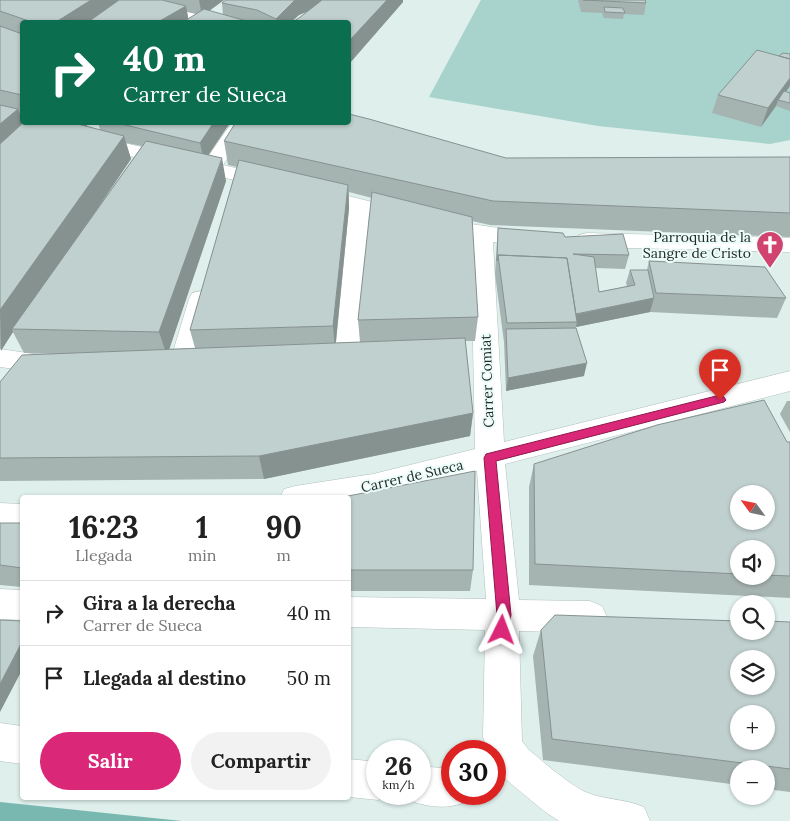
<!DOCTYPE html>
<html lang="es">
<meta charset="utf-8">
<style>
:root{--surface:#fff;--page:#f2f2f2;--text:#222;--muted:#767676;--line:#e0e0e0;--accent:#db2777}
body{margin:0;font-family:Lora,serif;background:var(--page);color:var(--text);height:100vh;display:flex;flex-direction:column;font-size:19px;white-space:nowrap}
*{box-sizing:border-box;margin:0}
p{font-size:16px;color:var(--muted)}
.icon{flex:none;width:28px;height:28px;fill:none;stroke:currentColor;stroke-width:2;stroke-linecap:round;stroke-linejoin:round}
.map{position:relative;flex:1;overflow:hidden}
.drawer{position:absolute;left:20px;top:495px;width:331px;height:305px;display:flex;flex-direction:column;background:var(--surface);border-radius:5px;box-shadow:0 1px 4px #0004}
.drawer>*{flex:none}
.guide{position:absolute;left:20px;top:20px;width:331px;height:105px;border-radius:5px;box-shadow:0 1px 4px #0004;background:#0b6e4f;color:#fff;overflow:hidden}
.needle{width:32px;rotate:303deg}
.fabs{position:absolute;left:730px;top:485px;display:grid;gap:10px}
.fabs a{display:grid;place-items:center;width:45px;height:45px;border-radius:50%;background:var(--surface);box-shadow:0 1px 4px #0004;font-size:25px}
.speed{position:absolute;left:366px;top:740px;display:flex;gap:10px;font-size:25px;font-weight:700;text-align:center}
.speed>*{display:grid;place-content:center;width:65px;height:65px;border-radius:50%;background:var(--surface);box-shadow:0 1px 4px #0004;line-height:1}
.speed small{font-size:12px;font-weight:400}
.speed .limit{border:8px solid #d22;background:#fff;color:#111}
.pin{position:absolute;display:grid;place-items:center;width:42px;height:42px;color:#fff;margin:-51px -21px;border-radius:50% 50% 50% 0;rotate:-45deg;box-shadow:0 0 5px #0007}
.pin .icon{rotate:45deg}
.me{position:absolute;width:55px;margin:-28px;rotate:3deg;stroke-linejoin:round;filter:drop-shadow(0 0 4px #0008)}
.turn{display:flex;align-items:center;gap:18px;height:105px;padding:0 20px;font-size:22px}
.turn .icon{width:65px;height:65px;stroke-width:2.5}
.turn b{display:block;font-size:35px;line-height:42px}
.eta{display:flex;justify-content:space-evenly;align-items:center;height:85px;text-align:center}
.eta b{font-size:30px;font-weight:800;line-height:35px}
.action{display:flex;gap:10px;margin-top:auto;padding:10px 20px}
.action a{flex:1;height:58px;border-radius:30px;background:var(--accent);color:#fff;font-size:20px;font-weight:800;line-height:58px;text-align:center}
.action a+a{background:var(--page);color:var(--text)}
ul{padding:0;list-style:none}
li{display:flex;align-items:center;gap:15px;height:65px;padding:0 20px;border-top:1px solid var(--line)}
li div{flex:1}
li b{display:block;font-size:19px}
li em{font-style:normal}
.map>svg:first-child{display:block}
.green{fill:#a8d2cc}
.water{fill:#79b8b0}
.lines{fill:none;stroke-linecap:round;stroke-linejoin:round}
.minor-casing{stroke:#b0c0be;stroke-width:1}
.minor{fill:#fff;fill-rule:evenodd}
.wall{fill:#a5b3b1;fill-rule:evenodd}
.shaded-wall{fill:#869290}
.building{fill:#c0d0ce;stroke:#869290;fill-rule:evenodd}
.route{fill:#db2777;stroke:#8e194d}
.labels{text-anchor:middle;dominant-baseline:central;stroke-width:4;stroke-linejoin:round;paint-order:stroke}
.poi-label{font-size:14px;fill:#242a29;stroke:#ebfcf9;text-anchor:end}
.street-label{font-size:14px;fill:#242a29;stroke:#ebfcf9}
</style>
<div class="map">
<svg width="790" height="821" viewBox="0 0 790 821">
<rect width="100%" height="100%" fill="#deefec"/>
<path class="green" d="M481,0H790V140L770,144L598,126L429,97Z"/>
<path class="water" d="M0,802L182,821H0Z"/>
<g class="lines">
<defs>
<path id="minor" d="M113,0H140L218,19L220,22H194L116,3Z
M232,122H251L223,165L280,179L283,183L280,187L273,189L86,146L83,142L86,138L93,136L205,161Z
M312,187L449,221L542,234L545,239L542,244L534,246L493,242L504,442L790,371V391L505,464L519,600L590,601L602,606L607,617L602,628L590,633L519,631L522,741L528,749C542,761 572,787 588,793C606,800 626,799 644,807L650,821H559L544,811L497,772L495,768V751H488L483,737L485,630L349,627V597L486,599L477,471L373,498L349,502V498H280L284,489L295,486L373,474L475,449L471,239L369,214L360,355L356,361L347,364L338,361L334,355L348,209L305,197L301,193L305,189Z
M587,233L790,238V252L587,247L579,245L576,240L579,235Z
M201,291L210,293L213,299L195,365L191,372L182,374L173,372L169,365L189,299L192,293Z
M0,349L62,358L66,365L62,372L53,374L0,367Z
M0,503L22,504V530L0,529Z
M0,589L22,590V620L0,619Z
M0,723L22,726V764L0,761Z
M349,759L378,762V794L392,795L378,800L349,797Z
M420,766L452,769V794H469L466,802C446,810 426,807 406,799L404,794H420Z"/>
</defs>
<use href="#minor" class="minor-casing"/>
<use href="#minor" class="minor"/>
</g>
<path class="wall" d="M0,0H224L209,11L223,15L222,3L403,2L349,64V22L299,18L308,11L299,15L291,22H22V116L21,115L22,122H90L86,126L100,130L98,122H230L209,155L226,181L169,349L195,348L190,330L237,167L228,165L224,141L506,158L790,157V237L490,225L472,221L478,317L475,341H465L473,413L470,436L264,479L0,481V382L58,354L24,353L13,332L0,350ZM187,12L196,14L188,19ZM126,143L142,146L88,222L131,159ZM349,192L372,198L358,320L360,342L336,343L349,208Z
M578,0H645L646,3L644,15L624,14L623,19L604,18L602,13L581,12Z
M786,92L790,93V111L776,106L761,127L712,113L718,95Z
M498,228L565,237L629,255L625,269L595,268L599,292L627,286L626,283L630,270H647L649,261L786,298L777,318L650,312L576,327L584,376L506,391L504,342L495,274L497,242Z
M787,401H790V432L780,414Z
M790,442V598L529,585V487L534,464ZM739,549H766V576H739Z
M349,498L473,570L470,591H349Z
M0,523H22V587L0,585Z
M790,622V792L766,789V769H739V785L543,760L533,656L541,630Z"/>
<path class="shaded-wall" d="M91,0H121L94,22H56Z
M199,0H224L202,16Z
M295,0H328V3L299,15L291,22H277L276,19Z
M387,0H403V2L349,64V41Z
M186,6L189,22H158Z
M790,78V86L780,100H778L776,106L761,127L768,108Z
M18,109L22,120V122H23L0,155V124Z
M80,122H90L83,130Z
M214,122L230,123L204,161L200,143Z
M124,136L131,159L16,329H12L13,332L1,351L0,310Z
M222,158L226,181L167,356L159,332Z
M348,185L349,208L335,350L333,326Z
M654,298L650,312L576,327L577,322L574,315Z
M587,363L584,376L506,391L508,378Z
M473,413L470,436L264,479L259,456Z
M22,642V670L0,712V684Z"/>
<path class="building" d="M0,0H91L56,22H32L0,11Z
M119,0H162L186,6L158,22H88Z
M226,0H295L276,19L257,10L222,3Z
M322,0H387L349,41V22H292L299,18Z
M583,0H645L646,3Z
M604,7L623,8L625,13L605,12Z
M204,9L250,22H183Z
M0,26L22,34V95L0,90Z
M757,50L790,59V78L768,108L718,95Z
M783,53L790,54V59L779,56Z
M784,91L790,93V103L778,100Z
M0,105L18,109L0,124Z
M349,114L369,119L506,158L790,157V213L493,201L224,141L236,122H349Z
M24,122H70L124,136L0,310V144Z
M113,122H214L200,143Z
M146,141L222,158L159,332L12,329Z
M239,160L348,185L333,326L190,330Z
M372,192L472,217L478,317L358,320Z
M498,228L563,233L565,237L623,234L629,255L573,254L594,257L599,292L635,285L630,270H648L654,298L576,314L567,258L498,255L497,261Z
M498,255L567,258L577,322L507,323Z
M649,261L765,267L786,298L656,293Z
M576,328L587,363L508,378L506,329Z
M465,338L473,413L259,456L0,458V382L22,355Z
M764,400L787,442H790V576L766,575V549H739V574L535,564L534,464L657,425ZM739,494H766V521H739Z
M475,471L473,570H349V498H338Z
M0,523H22V568L0,565Z
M555,615L739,621V631H766V621L790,622V769L552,739L541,630ZM739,659H766V686H739ZM739,714H766V741H739Z
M0,620L22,621V642L0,684Z"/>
<path class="route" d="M720,395L724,397L726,400L724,402L496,461L511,615L507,635L502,637L497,635L495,630L497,615L484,458L486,454Z"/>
<defs>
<symbol id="church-pin" viewBox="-11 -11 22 30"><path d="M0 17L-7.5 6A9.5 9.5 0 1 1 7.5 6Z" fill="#d24470" stroke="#ebfcf9"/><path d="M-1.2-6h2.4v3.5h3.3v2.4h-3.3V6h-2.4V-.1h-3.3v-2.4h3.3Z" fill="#fff"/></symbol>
</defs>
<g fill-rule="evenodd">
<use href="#church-pin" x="754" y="229" width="32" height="43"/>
</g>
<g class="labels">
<g class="poi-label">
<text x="751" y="237">Parroquia de la<tspan x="751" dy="16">Sangre de Cristo</tspan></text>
</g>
<g class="street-label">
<text transform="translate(487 381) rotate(-92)">Carrer Comiat</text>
<text transform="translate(412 476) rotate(-13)">Carrer de Sueca</text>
</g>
</g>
</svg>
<div class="fabs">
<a><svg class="needle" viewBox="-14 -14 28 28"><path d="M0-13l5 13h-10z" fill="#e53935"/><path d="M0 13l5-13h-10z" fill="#767676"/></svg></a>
<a><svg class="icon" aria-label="sound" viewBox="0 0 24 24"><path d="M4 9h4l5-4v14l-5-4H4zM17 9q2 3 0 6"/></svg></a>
<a><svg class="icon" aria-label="search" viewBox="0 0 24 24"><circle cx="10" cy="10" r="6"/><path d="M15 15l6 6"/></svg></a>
<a><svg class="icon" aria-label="layers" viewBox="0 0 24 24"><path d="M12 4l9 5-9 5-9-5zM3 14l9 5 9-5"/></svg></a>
<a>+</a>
<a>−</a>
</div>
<div class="speed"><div>26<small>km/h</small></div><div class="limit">30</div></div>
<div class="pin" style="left:720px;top:400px;background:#d93025"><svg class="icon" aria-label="arrive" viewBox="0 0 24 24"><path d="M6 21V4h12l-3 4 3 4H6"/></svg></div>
<svg class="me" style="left:502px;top:630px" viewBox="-20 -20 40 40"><path d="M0-17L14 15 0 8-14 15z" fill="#db2777" stroke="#fff" stroke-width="4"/></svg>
<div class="guide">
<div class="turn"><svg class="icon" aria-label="right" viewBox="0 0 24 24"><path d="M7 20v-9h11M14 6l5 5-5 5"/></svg><div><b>40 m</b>Carrer de Sueca</div></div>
</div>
<section class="drawer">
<div class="eta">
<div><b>16:23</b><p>Llegada</p></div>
<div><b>1</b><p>min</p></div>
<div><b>90</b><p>m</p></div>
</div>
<ul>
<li><svg class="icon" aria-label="right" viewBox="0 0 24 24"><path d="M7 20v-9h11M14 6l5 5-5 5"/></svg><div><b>Gira a la derecha</b><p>Carrer de Sueca</p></div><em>40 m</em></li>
<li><svg class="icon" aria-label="arrive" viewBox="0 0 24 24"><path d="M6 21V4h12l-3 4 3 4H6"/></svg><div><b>Llegada al destino</b></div><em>50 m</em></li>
</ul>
<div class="action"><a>Salir</a><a>Compartir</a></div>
</section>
</div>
